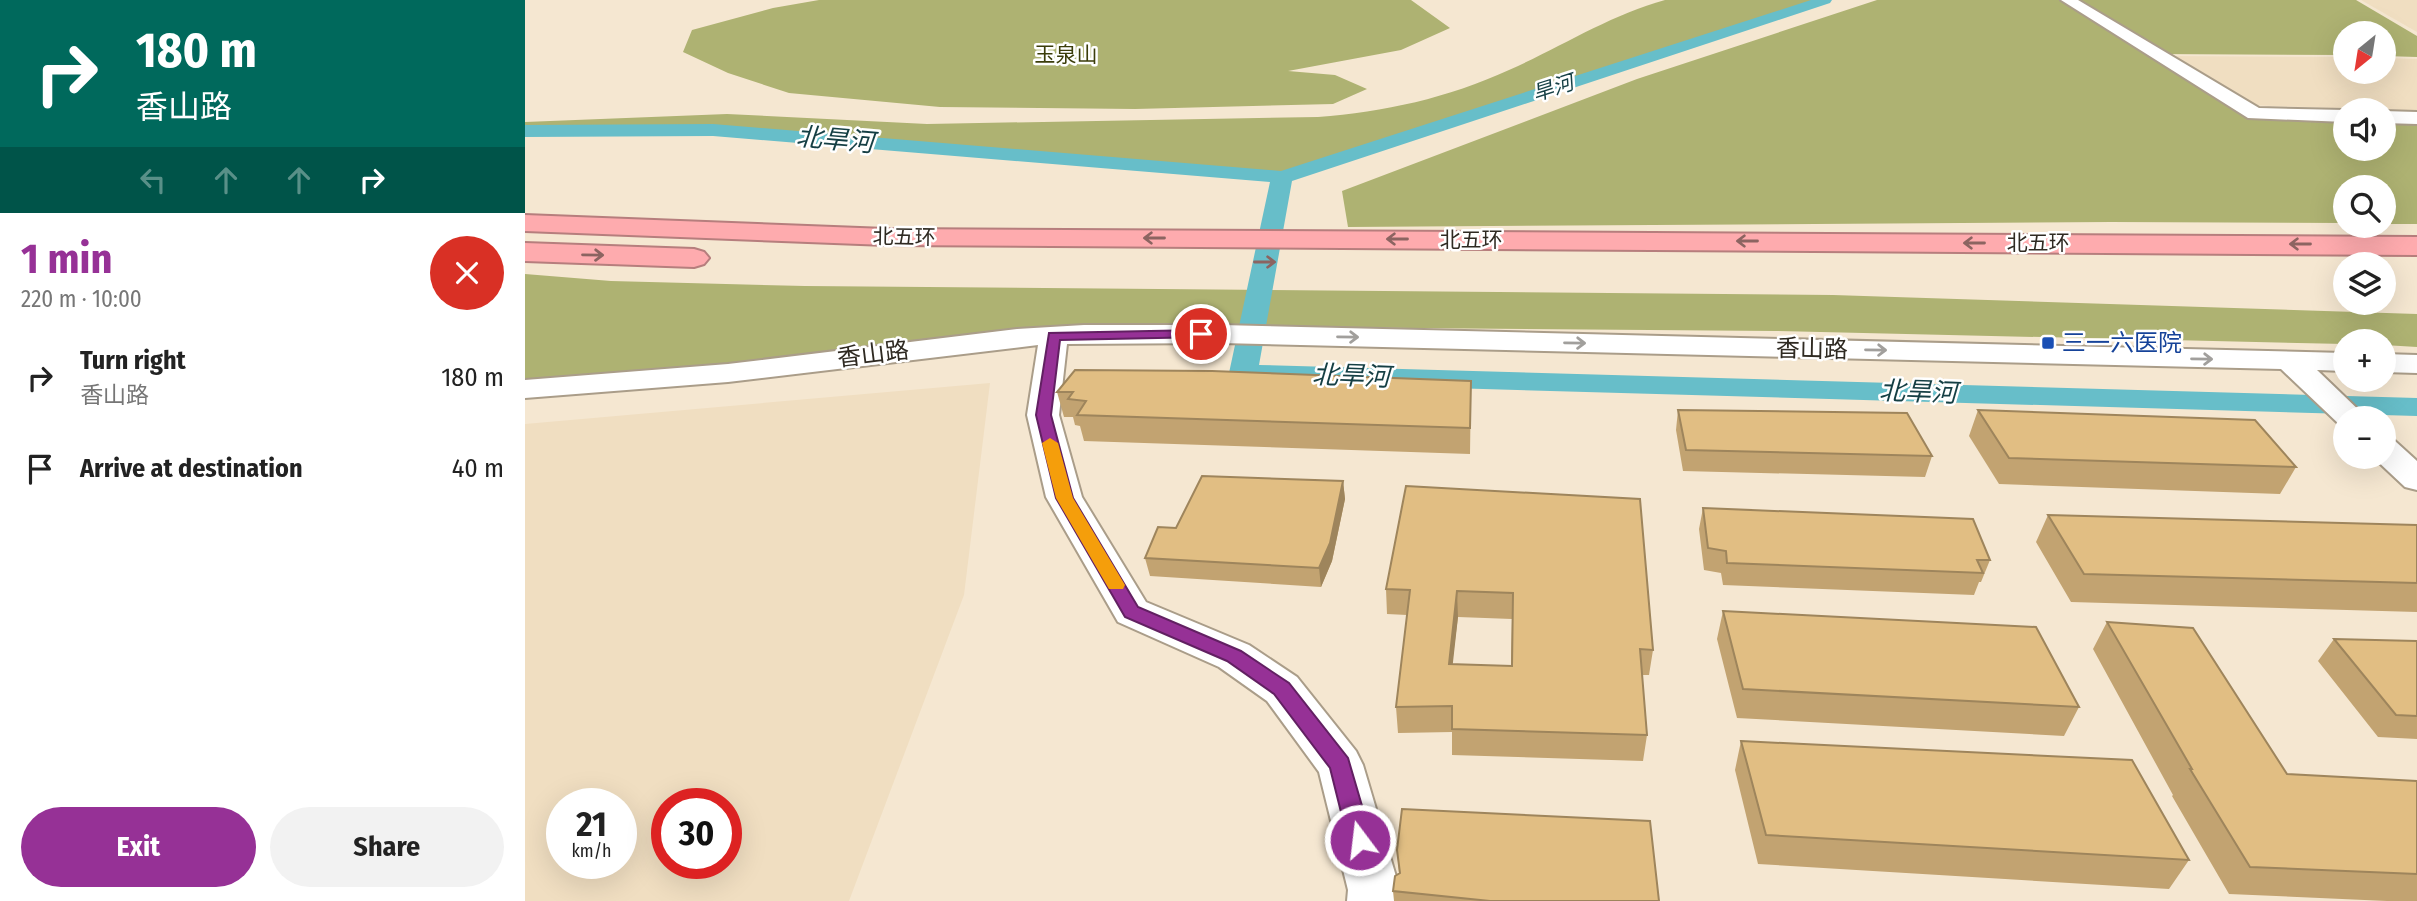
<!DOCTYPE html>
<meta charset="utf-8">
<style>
:root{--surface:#fff;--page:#f2f2f2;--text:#222;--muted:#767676;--accent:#963196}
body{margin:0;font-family:"Fira Sans Condensed","Noto Sans SC",sans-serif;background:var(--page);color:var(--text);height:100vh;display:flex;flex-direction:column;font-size:26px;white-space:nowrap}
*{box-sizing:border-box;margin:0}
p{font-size:23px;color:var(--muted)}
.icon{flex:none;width:38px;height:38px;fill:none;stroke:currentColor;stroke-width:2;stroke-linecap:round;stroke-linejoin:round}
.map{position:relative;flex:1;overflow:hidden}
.panel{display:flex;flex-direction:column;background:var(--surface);width:525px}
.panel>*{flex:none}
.guide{background:#00695c;color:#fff;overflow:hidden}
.needle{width:46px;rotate:210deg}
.fabs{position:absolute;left:1808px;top:21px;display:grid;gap:14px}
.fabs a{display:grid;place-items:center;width:63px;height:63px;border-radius:50%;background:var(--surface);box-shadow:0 7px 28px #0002;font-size:35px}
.speed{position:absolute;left:21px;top:788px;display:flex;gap:14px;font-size:35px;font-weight:700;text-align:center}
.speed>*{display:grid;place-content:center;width:91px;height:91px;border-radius:50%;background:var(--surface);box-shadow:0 7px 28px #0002;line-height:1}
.speed small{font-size:18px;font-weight:400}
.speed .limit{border:10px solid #d22;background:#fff;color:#111}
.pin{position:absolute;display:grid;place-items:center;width:60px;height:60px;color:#fff;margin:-30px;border:4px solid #fff;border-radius:50%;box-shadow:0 2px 7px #0007}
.me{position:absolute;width:77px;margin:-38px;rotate:345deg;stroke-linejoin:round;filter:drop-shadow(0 0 5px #0008)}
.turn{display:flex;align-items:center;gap:24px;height:147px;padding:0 21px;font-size:32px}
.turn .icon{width:91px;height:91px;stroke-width:2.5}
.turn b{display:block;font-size:49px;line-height:60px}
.lanes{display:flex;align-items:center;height:66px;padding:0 21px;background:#0003;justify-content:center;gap:35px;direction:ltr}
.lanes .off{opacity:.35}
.round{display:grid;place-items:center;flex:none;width:74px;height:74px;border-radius:37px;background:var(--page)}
.summary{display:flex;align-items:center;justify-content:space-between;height:119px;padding:0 21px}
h1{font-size:42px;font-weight:700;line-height:52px;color:var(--accent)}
.cta{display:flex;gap:14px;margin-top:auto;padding:14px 21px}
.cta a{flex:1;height:80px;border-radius:42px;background:var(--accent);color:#fff;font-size:28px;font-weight:700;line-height:80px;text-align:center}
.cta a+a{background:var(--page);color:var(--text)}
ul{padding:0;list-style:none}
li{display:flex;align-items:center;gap:21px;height:91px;padding:0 21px}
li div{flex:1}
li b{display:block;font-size:26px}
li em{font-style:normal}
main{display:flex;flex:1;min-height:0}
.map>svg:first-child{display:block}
.built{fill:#f0dec1;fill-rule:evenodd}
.forest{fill:#aeb272}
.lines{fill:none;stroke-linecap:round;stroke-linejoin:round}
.canal{fill:#67bec9;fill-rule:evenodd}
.minor-casing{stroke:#aa9d89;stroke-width:4}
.highway-casing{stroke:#b67e7d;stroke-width:4}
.minor{fill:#fff;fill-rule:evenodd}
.highway{fill:#feabae;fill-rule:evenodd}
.wall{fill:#c2a371;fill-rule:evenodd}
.shaded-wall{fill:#9e855c}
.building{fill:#e1be83;stroke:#9e855c;stroke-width:2;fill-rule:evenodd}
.oneway{stroke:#8c6461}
.oneway2{stroke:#a19f9c}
.route{fill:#963196;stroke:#622062;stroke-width:2}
.slow{fill:#f59e0b}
.transit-dot{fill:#1a4fb4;stroke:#fff;stroke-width:2.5}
.labels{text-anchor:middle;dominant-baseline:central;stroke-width:5;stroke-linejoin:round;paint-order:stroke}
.far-park-label{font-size:21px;fill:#3b3d0a;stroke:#fff}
.far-water-label{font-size:21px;font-style:italic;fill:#153f44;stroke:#fff}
.far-street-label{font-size:21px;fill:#2f2a22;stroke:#fff}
.transit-label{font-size:24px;fill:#164399;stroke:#fff;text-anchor:start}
.street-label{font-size:24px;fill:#2f2a22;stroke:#fff}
.water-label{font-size:26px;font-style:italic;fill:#153f44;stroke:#fff}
</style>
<main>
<section class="panel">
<div class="guide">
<div class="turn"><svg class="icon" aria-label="right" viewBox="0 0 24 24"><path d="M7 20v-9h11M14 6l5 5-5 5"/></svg><div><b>180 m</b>香山路</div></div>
<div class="lanes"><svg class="icon off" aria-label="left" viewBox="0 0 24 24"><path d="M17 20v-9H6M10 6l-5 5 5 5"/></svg><svg class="icon off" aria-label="ahead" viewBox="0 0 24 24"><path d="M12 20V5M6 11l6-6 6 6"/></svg><svg class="icon off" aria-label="ahead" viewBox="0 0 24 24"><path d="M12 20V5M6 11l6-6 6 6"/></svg><svg class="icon" aria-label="right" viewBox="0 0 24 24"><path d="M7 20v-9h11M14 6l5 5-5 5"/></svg></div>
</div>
<div class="summary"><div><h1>1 min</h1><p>220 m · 10:00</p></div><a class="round" style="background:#d93025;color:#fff"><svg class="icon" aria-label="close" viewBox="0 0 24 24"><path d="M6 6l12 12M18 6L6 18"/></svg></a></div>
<ul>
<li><svg class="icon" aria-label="right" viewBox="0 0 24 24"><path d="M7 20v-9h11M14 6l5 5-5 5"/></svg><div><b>Turn right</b><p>香山路</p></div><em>180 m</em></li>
<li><svg class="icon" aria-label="arrive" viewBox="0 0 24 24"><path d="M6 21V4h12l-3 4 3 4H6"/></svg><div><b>Arrive at destination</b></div><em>40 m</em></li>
</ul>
<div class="cta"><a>Exit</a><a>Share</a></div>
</section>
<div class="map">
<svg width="1892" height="901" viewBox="0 0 1892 901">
<rect width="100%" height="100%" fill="#f5e7d1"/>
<path class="built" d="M1836,0H1892V32Z
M1641,56L1820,57V72H1858L1859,58L1892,59V111L1724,105Z
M465,383L439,595L324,901H0V424ZM37,803H96V863H37ZM142,803H201V863H142Z"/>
<path class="forest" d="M294,0H886L925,28L876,50L763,71L810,75L842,89L808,104L610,109L415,107L264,93L203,73L158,52L167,30L248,8Z
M1140,0H1300L757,177L188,130L0,131V122L202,114L402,124L793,117C859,112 923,98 984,70C1036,47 1085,15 1140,0Z
M1352,0H1831L1892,36V57L1859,56L1858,33H1820V55L1627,54L1729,117L1820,120V149H1858L1859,121L1892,122V224H1859L1858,187H1820V223L1586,222L823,227L817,191L1112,79Z
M0,274L86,281L280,286L1308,295L1892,314V347L1859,345L1858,341H1820V344L1250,331L534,325L253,359L0,382Z"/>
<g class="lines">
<path class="canal" d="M1286,0H1307L1305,3L767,181L734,365L1892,398V416L718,382L708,379L704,373L745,182L188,136L0,137V125L188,124L756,171Z"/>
<defs>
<path id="minor" d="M1536,0H1553L1734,108L1820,110V122L1723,118Z
M1858,111L1892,112V124L1858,123Z
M559,325H696L1820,353V371L1792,370L1842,418H1820V426L1815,425L1756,369L696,343L542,344L534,415L557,497L621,602L724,645L772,677L831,751L838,765L875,890L874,901H822L823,890L794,772L742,701L694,667L593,622L521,497L502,415L513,345L203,382L0,398V380L203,364L492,329Z
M1858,354L1892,355V373L1858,372Z
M1858,438L1870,441L1892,461V490L1880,487L1848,457H1858Z"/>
<path id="highway" d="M0,215L361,229L1892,237V255L361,245L0,231Z
M0,243L169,249L179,252L184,258L179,264L169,267L0,261Z"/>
</defs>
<use href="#minor" class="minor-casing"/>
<use href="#highway" class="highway-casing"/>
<use href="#minor" class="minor"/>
<use href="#highway" class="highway"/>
</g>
<path class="wall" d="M946,381L945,454L559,441L555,426L550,425L548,417H539L532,392Z
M1153,410L1407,456L1400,477L1158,471L1151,430Z
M1453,410L1771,467L1755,494L1474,484L1444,436Z
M818,481L820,499L807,561L796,587L625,576L620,558L651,528Z
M881,486L1128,650L1124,675H1117L1122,735L1118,761L927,755V732L873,733L871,707L882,615L862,614L861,589ZM933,617L987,619L986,666L927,664Z
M1178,508L1465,560L1456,582H1454L1449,595L1198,585L1196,573L1179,570L1174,529Z
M1523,515L1892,525V612L1546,602L1511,542Z
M1198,611L1554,707L1539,736L1212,718L1192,639Z
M1582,622L1762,774L1892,781V901H1862L1704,894L1647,796L1648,795L1568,649Z
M1809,639L1892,641V739L1853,737L1793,661Z
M1216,741L1664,860L1644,889L1233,864L1210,770Z
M872,850L1134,901H869L868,891L874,873Z"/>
<path class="shaded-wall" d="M818,481L820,499L807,561L796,587L794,568Z
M932,591L933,617L925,689L924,664Z"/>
<path class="building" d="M550,370L687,371L946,381L945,428L552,415L561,401L543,399L548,392H532Z
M1153,410L1382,413L1407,456L1161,450Z
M1453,410L1730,420L1771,467L1484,458Z
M677,476L818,481L805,543L794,568L620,558L633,527L651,528Z
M881,486L1115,499L1128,650L1115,649L1122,735L927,729V706L871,707L885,590L861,589ZM932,591L988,593L987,666L924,664Z
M1178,508L1448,519L1465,560H1452L1458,573L1202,563L1201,551L1183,548Z
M1523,515L1892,525V583L1559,574Z
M1198,611L1511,627L1554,707L1218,689Z
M1582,622L1668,628L1762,774L1892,781V874L1725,867L1665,769H1667Z
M1809,639L1892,641V716L1871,715Z
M1216,741L1607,760L1664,860L1241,835Z
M877,809L1125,821L1134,901H965L868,891L870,876L875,873L872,850Z"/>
<defs><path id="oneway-shaft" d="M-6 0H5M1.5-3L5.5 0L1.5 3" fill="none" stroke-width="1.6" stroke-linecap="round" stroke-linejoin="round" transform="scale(1.75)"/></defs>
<g class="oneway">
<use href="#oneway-shaft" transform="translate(629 238) rotate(-180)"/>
<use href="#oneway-shaft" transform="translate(872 239) rotate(-180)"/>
<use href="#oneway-shaft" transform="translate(1222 241) rotate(-180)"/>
<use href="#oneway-shaft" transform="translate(1449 243) rotate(-180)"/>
<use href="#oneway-shaft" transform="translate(1775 244) rotate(-180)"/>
<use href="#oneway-shaft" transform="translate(68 255) rotate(1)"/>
<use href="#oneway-shaft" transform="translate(740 262)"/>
</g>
<g class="oneway2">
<use href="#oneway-shaft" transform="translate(823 337) rotate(1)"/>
<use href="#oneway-shaft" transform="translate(1050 343) rotate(1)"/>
<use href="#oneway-shaft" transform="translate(1351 350) rotate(1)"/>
<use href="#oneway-shaft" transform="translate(1677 359) rotate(1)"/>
</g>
<path class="route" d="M676,330L683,334L681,337L535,340L526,415L548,498L613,607L716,651L764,683L823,758L847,840L844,847L835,850L827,847L823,840L805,768L749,694L702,661L600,617L531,498L511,415L524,333Z"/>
<path class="slow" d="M525,438L533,443L548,498L600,585L598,589H584L531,498L517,443Z"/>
<rect class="transit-dot" x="1516" y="336" width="14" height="14" rx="3.5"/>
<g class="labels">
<g class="far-park-label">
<text x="541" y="55">玉泉山</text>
</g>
<g class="far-water-label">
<text transform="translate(1028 88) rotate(-18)">旱河</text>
</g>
<g class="far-street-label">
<text transform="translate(379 237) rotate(1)">北五环</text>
<text x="946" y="240">北五环</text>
<text x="1513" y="243">北五环</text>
</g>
<g class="transit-label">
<text x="1537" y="343">三一六医院</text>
</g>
<g class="street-label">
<text transform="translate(1287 349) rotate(1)">香山路</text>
<text transform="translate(348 354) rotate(-7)">香山路</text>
</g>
<g class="water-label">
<text transform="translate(310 140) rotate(5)">北旱河</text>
<text transform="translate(826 376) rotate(2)">北旱河</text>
<text transform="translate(1393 392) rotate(2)">北旱河</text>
</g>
</g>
</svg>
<div class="fabs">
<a><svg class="needle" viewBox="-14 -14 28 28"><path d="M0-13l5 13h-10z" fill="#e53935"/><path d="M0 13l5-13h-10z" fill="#767676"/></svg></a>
<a><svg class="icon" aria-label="sound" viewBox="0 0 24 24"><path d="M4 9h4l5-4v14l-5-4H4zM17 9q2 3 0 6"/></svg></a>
<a><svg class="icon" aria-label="search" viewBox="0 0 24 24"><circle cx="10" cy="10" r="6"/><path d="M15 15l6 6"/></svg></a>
<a><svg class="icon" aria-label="layers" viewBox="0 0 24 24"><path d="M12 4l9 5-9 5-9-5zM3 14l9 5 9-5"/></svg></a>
<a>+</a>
<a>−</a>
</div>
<div class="speed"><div>21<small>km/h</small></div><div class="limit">30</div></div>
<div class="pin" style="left:676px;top:334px;background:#d93025"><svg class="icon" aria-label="arrive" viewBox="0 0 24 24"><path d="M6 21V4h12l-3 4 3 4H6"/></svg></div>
<svg class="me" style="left:835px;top:840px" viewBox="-20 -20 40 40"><circle r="17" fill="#963196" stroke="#fff" stroke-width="3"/><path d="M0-11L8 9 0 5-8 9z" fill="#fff"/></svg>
</div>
</main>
